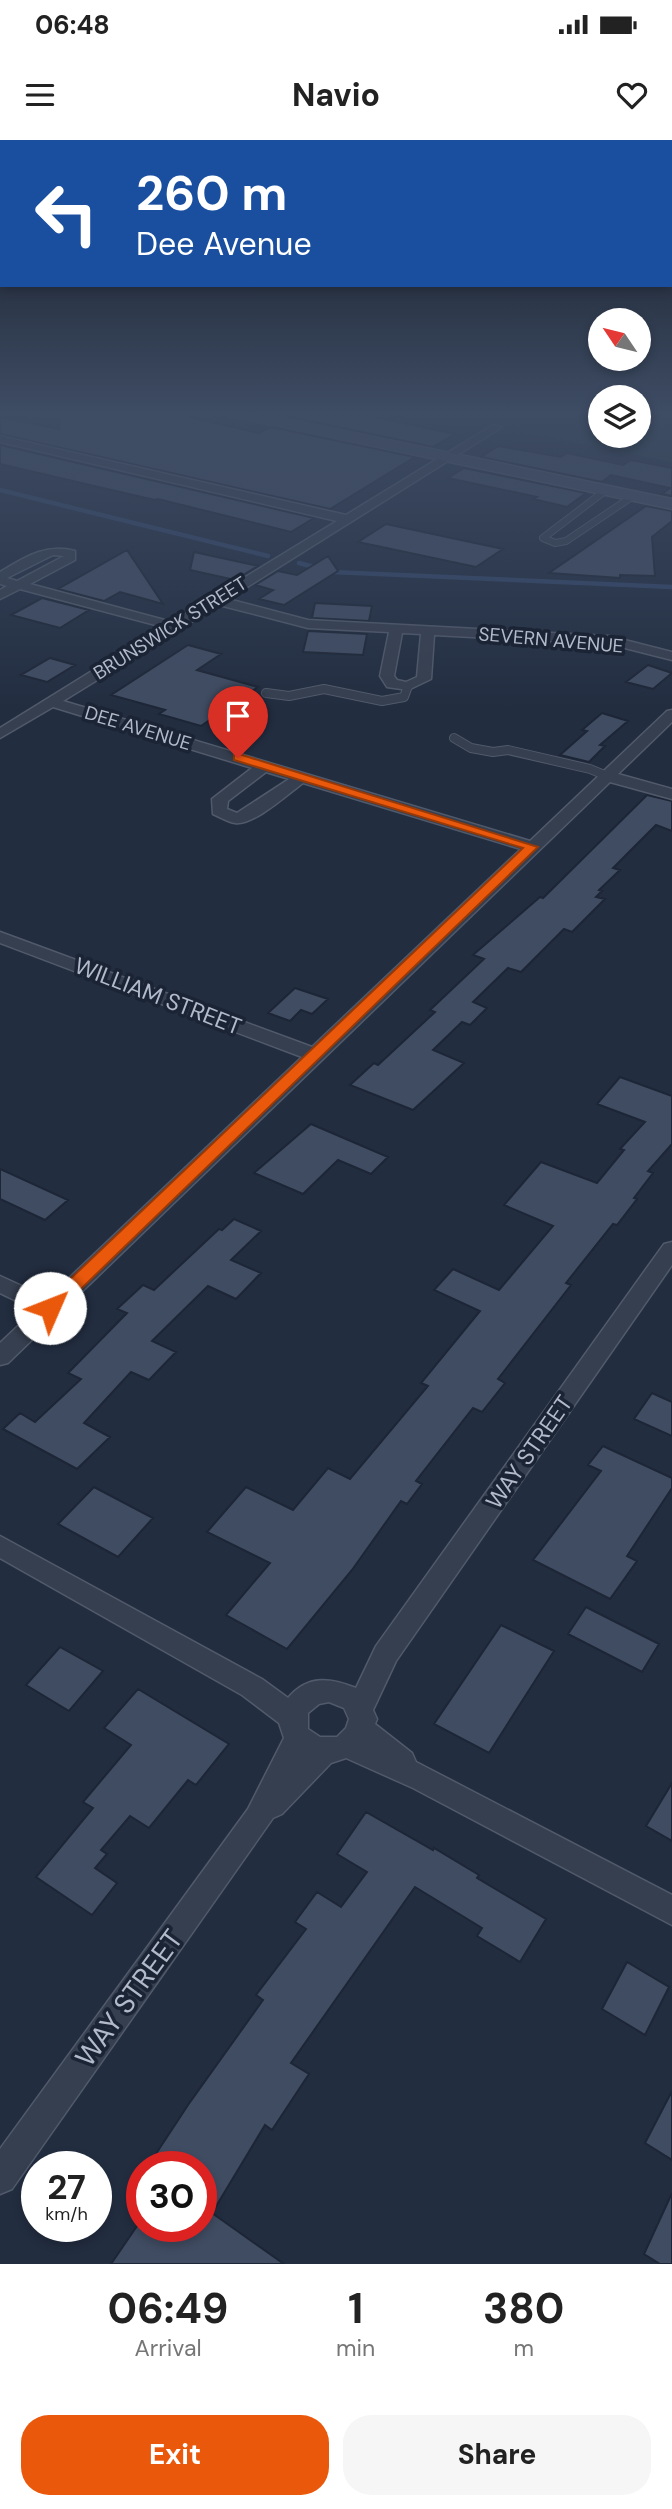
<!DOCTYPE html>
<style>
:root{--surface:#fff;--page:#f6f6f6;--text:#222;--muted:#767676;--accent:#ea580c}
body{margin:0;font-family:"DM Sans",sans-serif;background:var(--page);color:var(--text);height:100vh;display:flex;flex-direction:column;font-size:26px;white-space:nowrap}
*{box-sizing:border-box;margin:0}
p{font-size:23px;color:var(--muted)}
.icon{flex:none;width:38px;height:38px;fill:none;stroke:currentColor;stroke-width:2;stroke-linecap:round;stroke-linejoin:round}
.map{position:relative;height:2124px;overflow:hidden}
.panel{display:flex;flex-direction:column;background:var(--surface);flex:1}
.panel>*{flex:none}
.top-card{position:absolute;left:0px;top:0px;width:672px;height:147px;box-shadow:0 4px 10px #0003;background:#1a4fa0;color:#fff;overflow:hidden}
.needle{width:46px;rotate:305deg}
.tools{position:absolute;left:588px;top:168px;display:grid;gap:14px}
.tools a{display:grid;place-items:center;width:63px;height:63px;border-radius:50%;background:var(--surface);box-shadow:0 4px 10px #0003;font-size:35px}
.speed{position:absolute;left:21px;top:2011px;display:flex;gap:14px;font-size:35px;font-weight:700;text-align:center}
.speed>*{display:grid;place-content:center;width:91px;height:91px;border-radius:50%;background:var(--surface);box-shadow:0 4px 10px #0003;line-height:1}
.speed small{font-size:18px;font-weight:400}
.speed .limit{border:10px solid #d22;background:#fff;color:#111}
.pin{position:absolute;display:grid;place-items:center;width:60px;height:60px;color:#fff;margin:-72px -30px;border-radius:50% 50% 50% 0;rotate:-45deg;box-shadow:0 0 7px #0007}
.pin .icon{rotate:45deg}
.me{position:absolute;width:77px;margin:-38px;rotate:46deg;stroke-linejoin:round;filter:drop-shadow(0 0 5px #0008)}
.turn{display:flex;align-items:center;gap:24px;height:147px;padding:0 21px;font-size:32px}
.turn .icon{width:91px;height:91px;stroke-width:2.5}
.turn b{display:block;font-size:49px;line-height:60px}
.eta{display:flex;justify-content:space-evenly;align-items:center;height:119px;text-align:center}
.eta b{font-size:42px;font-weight:700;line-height:49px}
.action{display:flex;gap:14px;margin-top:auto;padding:14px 21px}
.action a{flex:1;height:80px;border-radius:28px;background:var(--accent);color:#fff;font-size:28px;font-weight:700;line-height:80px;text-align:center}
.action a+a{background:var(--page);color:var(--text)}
.status{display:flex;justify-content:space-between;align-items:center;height:49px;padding:0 35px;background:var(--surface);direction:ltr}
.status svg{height:19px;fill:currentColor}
header{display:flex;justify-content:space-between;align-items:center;height:91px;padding:0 21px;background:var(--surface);font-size:32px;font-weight:700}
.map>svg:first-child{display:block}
.green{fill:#243c41}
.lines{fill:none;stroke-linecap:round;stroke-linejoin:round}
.stream{stroke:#324567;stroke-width:4.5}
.building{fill:#404c62;stroke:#1d2636;stroke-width:2}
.service-far1-casing{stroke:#515a6a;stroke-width:8}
.service-casing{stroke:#515a6a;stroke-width:10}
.minor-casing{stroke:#515a6a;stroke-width:3}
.secondary-casing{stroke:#515a6a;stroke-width:3}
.service-far1{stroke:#363f4f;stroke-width:6}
.service{stroke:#363f4f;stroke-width:8}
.minor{fill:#363f4f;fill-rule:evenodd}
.secondary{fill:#434d63;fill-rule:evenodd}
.route{fill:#ea580c;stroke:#983908;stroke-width:2}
.labels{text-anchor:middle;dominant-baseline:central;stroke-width:7;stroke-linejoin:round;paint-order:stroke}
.far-street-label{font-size:19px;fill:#b2baca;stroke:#1b2434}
.street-label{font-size:23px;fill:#b2baca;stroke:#1b2434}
.near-street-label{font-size:28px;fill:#b2baca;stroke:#1b2434}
</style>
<div class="status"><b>06:48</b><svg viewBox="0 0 49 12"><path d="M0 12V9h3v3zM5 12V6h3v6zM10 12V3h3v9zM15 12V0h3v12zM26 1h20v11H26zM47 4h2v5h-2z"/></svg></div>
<header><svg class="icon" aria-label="menu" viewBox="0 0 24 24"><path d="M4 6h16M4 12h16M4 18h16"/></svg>Navio<svg class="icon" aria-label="heart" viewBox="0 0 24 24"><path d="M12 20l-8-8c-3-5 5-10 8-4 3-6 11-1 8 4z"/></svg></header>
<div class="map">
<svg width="672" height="2124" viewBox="0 0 672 2124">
<rect width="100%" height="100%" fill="#222d40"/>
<path class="green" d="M420,272H600V296H639V272H672V322Z"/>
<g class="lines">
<path class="stream" d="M0,350L268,416
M299,423L332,432L672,447"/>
</g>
<path class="building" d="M61,272H167L259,293L271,287L415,317L330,369L0,294V277L59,289Z
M300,272H352L455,294L433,307L290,277Z
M0,305L314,378L291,392L158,359L155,360L120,352L0,324Z
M498,306L561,317L567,313L623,325L631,320L672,328V356L662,354L670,348L611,335L602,342L481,317Z
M464,328L586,353L567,367L533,359L537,357L448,338Z
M646,366L672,371V381L652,397L655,436L620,435V438L549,433Z
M386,384L461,400L503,409L476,427L358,402Z
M127,410L163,464L120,452L104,461L58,449Z
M194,412L258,426L235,440L190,430Z
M328,416L338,431L284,465L259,459L273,450L255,445L278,431L297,435Z
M42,458L89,470L60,488L11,475Z
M315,463L372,466L369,481L312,478Z
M308,491L367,494L363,515L303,512Z
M188,505L221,514L197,530L258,547L201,586L159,574L165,570L111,555Z
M50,518L75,525L47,542L21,535Z
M648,525L672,533L653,549L626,542Z
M602,573L628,581L600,605L605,606L589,622L560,615L587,591L582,590Z
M647,655L672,661V691L656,685L613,728L620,730L599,750L602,751L596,757L605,759L572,792L564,789L521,832L508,828L473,862L487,868L470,885L462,882L433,910L464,923L413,970L350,945L374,923L378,925L435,872L430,870L484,819L473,815L540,757L543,758Z
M295,848L328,859L312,874L301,870L290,881L268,873Z
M620,937L672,956V1004L648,1031L653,1033L634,1058L637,1059L617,1085L613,1084L566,1143L571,1145L498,1239L505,1243L482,1272L473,1268L416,1341L422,1344L407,1364L401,1361L352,1430L287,1509L226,1475L270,1423L207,1392L246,1347L293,1370L328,1328L350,1339L428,1246L421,1243L480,1171L434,1150L453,1129L499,1150L553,1086L504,1065L541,1022L597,1043L624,1010L620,1009L645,982L597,964Z
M311,984L388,1017L371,1034L338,1020L303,1054L254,1033Z
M0,1029L68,1060L45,1080L0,1059Z
M234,1079L261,1091L231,1120L261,1133L236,1159L208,1146L152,1201L176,1212L149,1240L131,1232L84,1283L110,1297L77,1329L3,1289L20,1273L35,1282L81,1239L68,1233L127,1173L117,1169L143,1145L154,1150L219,1089L222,1090Z
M652,1253L672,1262V1296L634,1279Z
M603,1306L672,1338V1348L627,1416L637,1421L610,1459L533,1420L601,1331L588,1325Z
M94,1347L153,1378L118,1417L58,1384Z
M586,1467L659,1504L642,1532L568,1494Z
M501,1485L554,1511L489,1613L434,1584Z
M60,1507L103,1531L69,1571L26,1545Z
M138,1549L229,1604L196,1645L188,1640L149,1688L130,1676L101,1710L107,1714L95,1728L117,1743L92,1775L36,1737L93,1668L83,1662L131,1605L104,1588Z
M672,1643V1701L646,1686Z
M366,1672L433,1710L434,1708L479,1735L477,1738L546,1779L520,1822L477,1796L482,1788L415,1747L291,1923L309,1934L272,1990L265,1985L212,2073L284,2124H111L137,2086H201V2026H148L188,1965L263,1860L256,1855L306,1789L295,1782L317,1752L341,1767L367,1732L337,1714Z
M627,1822L669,1847L645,1895L602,1869Z
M672,1951V2020L645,2003Z
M672,2053V2124H660L644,2114Z"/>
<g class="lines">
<defs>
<path id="service-far1" d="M606,350L543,398L555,403L566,401L633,356"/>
<path id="service" d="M266,553L289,556L324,549L382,561L404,557L408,546
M454,598L471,608L493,612L508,610L590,629L607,636"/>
<path id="minor" d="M493,285L502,287L228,459L308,480L609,496L672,512V520L609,504L434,495L431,539L408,550L387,547L380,536L389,492L308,488L219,465L63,561L530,701L667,571L672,570V582L618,634L672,649V659L610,642L8,1223L0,1225V1203L35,1170L0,1153V1136L48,1158L302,917L0,803V792L312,907L521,709L303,643C288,654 253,686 235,683C228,682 220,677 213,674L212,659L252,628L53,567L0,598V588L163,487L20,449L0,459V450L7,446L0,444V432C25,417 46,403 75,411V420L30,444L172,482L337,381L0,302V296L346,375ZM53,415L64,416L17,441L7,438ZM402,493L421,494L417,537L406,542L397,540L394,536ZM266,632L289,639L237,673L227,669L228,661Z
M672,1102V1125L396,1521L373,1570L377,1579L375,1584L412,1613L416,1622L672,1755V1785L413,1648L346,1618L331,1623L282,1674L273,1678L12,2049L0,2054V2009L248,1669L284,1598L279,1583L242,1555L0,1418V1396L262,1539L288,1558C308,1534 331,1538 356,1548L376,1506L664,1104ZM329,1562L344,1568L349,1579L346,1588L337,1597H320L308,1589V1573L319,1564Z"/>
<path id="secondary" d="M225,272H253L672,359V369L232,276Z"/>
</defs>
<use href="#service-far1" class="service-far1-casing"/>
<use href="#service" class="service-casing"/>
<use href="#minor" class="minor-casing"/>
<use href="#secondary" class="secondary-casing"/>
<use href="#service-far1" class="service-far1"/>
<use href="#service" class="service"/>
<use href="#minor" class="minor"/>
<use href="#secondary" class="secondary"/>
</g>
<linearGradient id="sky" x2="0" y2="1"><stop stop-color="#131923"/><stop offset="0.48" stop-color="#3e4c64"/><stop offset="1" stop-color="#3e4c64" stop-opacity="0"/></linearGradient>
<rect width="672" height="569" fill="url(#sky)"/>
<path class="route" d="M234,615H242L538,707L56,1173H44L42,1168L44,1164L523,708L234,620Z"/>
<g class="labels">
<g class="far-street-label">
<text transform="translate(170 488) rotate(-32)">BRUNSWICK STREET</text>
<text transform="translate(551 500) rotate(5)">SEVERN AVENUE</text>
<text transform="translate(138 588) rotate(17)">DEE AVENUE</text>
</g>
<g class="street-label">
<text transform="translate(158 856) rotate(21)">WILLIAM STREET</text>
<text transform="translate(529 1312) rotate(-55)">WAY STREET</text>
</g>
<g class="near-street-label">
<text transform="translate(129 1858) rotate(-54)">WAY STREET</text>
</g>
</g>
</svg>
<div class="tools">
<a><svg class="needle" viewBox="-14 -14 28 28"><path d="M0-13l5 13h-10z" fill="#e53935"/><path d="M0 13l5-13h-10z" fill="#767676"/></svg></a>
<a><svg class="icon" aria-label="layers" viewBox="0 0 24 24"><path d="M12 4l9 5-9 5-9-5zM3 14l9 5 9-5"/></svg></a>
</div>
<div class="speed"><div>27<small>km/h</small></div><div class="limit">30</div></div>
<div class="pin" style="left:238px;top:618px;background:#d93025"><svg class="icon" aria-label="arrive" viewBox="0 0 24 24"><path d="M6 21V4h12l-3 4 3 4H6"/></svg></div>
<svg class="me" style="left:50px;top:1168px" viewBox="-20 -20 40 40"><circle r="19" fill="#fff"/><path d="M0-13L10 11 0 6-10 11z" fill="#ea580c"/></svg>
<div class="top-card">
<div class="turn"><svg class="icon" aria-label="left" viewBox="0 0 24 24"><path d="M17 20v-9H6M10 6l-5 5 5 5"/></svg><div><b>260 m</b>Dee Avenue</div></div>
</div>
</div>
<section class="panel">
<div class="eta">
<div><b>06:49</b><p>Arrival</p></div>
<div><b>1</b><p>min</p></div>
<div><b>380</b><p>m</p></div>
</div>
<div class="action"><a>Exit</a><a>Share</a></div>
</section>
